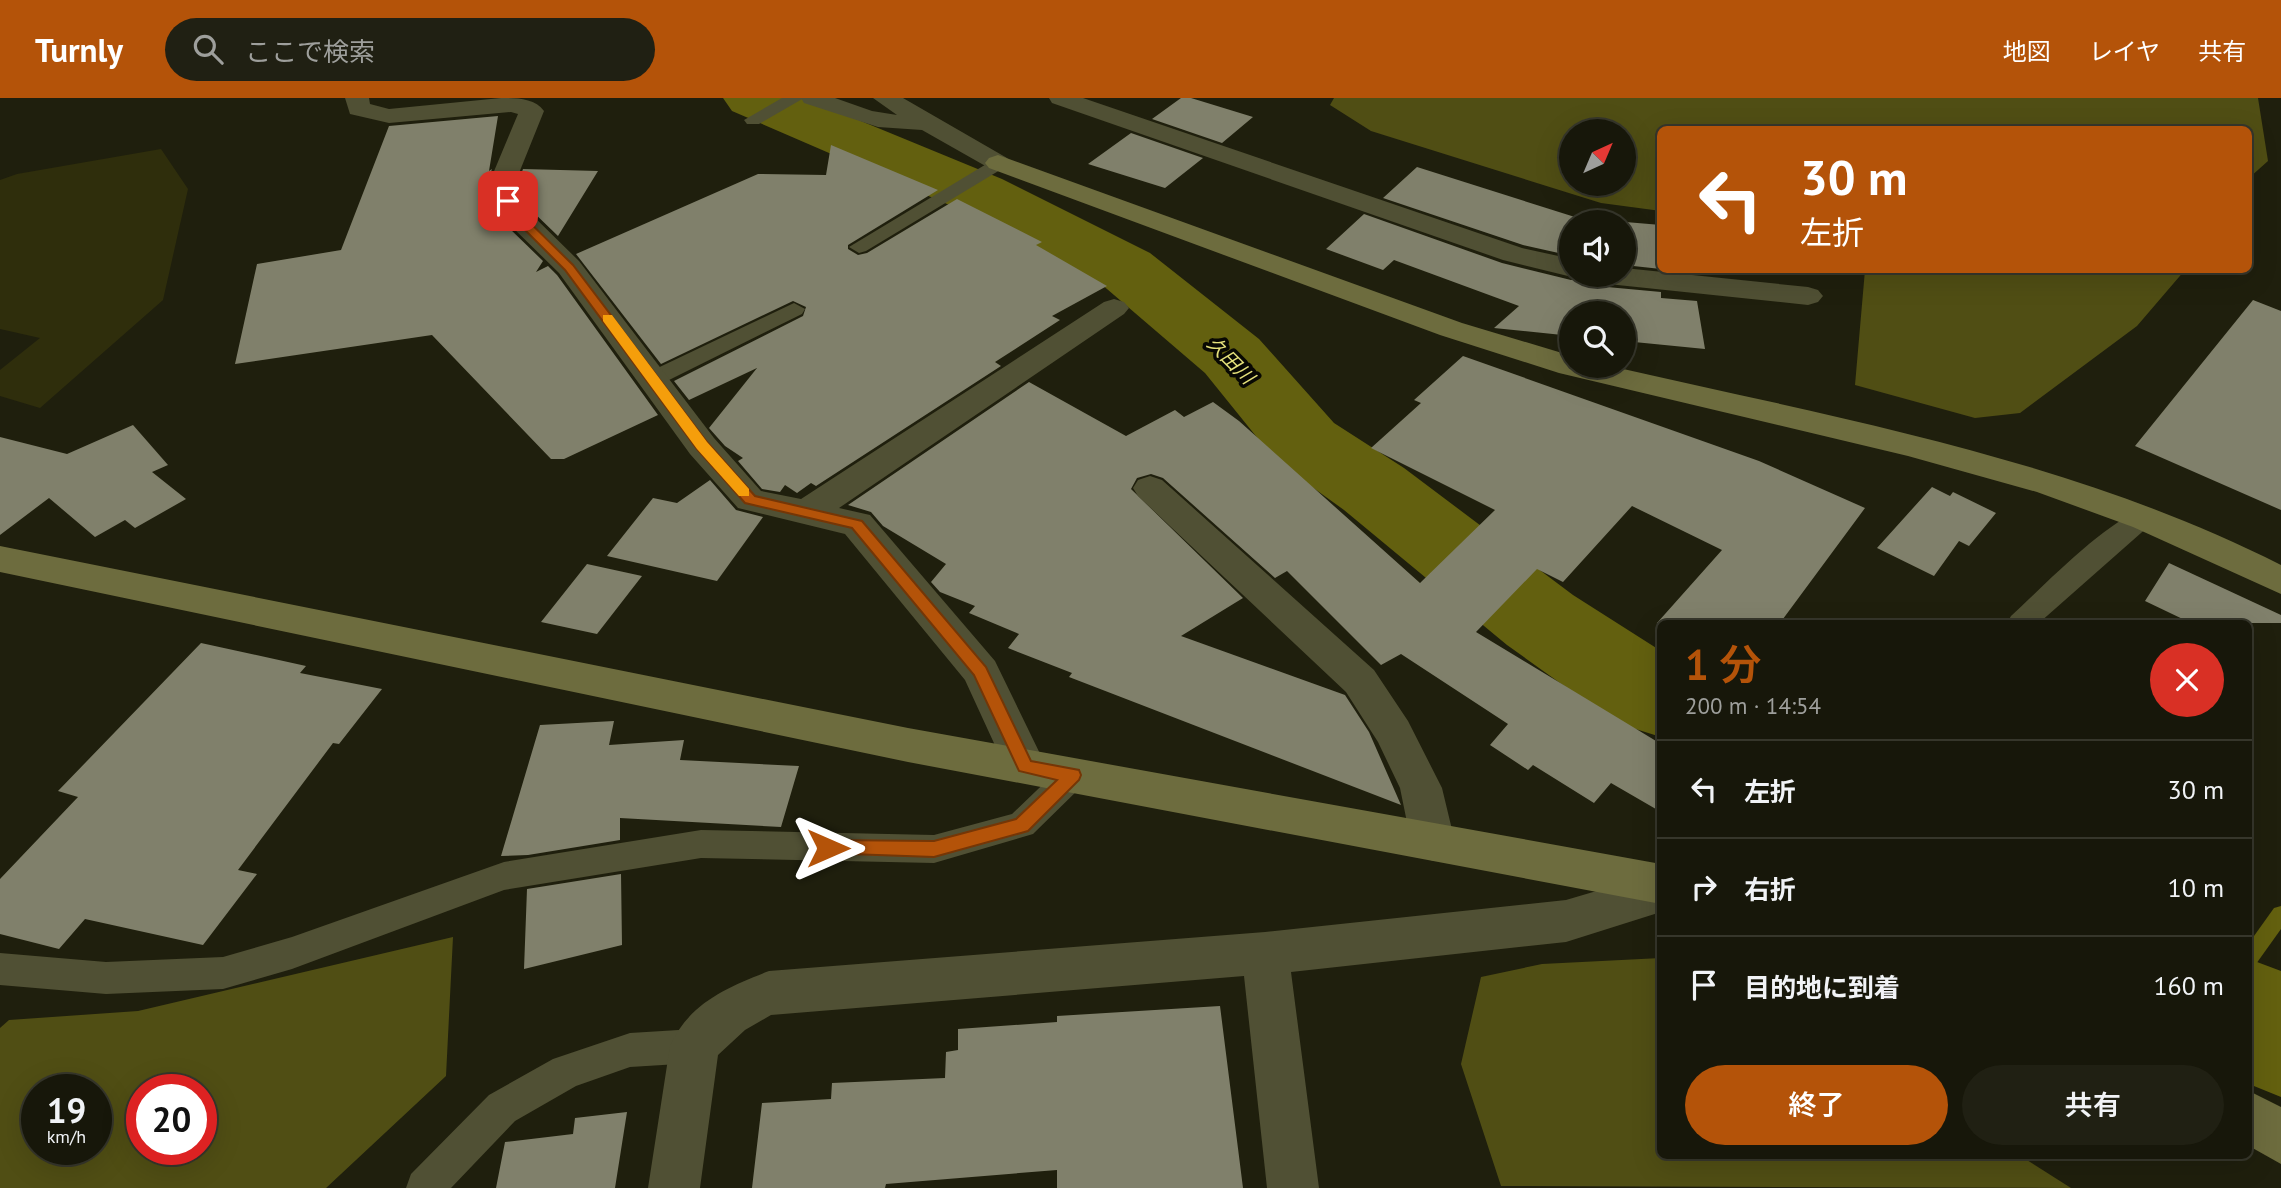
<!DOCTYPE html>
<html lang="ja">
<meta charset="utf-8">
<style>
:root{--surface:#17170a;--page:#202013;--text:#f1f3f6;--muted:#9e9f9c;--line:#36362b;--accent:#b45309}
body{margin:0;font-family:"PT Sans","Noto Sans JP",sans-serif;background:var(--page);color:var(--text);height:100vh;display:flex;flex-direction:column;font-size:26px;white-space:nowrap}
*{box-sizing:border-box;margin:0}
p{font-size:23px;color:var(--muted)}
.icon{flex:none;width:38px;height:38px;fill:none;stroke:currentColor;stroke-width:2;stroke-linecap:round;stroke-linejoin:round}
.map{position:relative;flex:1;overflow:hidden}
.side{position:absolute;left:1657px;top:522px;width:595px;height:539px;display:flex;flex-direction:column;background:var(--surface);border-radius:10px;box-shadow:0 7px 28px #0002,0 0 0 2px var(--line)}
.side>*{flex:none}
.guide{position:absolute;left:1657px;top:28px;width:595px;height:147px;border-radius:10px;box-shadow:0 7px 28px #0002,0 0 0 2px var(--line);background:#b45309;color:#fff;overflow:hidden}
.needle{width:46px;rotate:44deg}
.tools{position:absolute;left:1559px;top:21px;display:grid;gap:14px}
.tools a{display:grid;place-items:center;width:77px;height:77px;border-radius:50%;background:var(--surface);box-shadow:0 7px 28px #0002,0 0 0 2px var(--line);font-size:35px}
.speed{position:absolute;left:21px;top:976px;display:flex;gap:14px;font-size:35px;font-weight:700;text-align:center}
.speed>*{display:grid;place-content:center;width:91px;height:91px;border-radius:50%;background:var(--surface);box-shadow:0 7px 28px #0002,0 0 0 2px var(--line);line-height:1}
.speed small{font-size:18px;font-weight:400}
.speed .limit{border:10px solid #d22;background:#fff;color:#111}
.pin{position:absolute;display:grid;place-items:center;width:60px;height:60px;color:#fff;margin:-30px;border-radius:14px;box-shadow:0 4px 10px #0006}
.me{position:absolute;width:77px;margin:-38px;rotate:90deg;stroke-linejoin:round;filter:drop-shadow(0 0 5px #0008)}
.turn{display:flex;align-items:center;gap:24px;height:147px;padding:0 28px;font-size:32px}
.turn .icon{width:91px;height:91px;stroke-width:2.5}
.turn b{display:block;font-size:49px;line-height:60px}
.round{display:grid;place-items:center;flex:none;width:74px;height:74px;border-radius:37px;background:var(--page)}
.head{display:flex;align-items:center;justify-content:space-between;height:119px;padding:0 28px}
h1{font-size:42px;font-weight:600;line-height:52px;color:var(--accent)}
.action{display:flex;gap:14px;margin-top:auto;padding:14px 28px}
.action a{flex:1;height:80px;border-radius:42px;background:var(--accent);color:#fff;font-size:28px;font-weight:600;line-height:80px;text-align:center}
.action a+a{background:var(--page);color:var(--text)}
ul{padding:0;list-style:none}
li{display:flex;align-items:center;gap:21px;height:98px;padding:0 28px;border-top:2px solid var(--line)}
li div{flex:1}
li b{display:block;font-size:26px}
li em{font-style:normal}
header{display:flex;align-items:center;gap:42px;box-sizing:border-box;height:98px;padding:0 35px;background:var(--accent);color:#fff}
header strong{font-size:33px}
nav{display:flex;gap:38px;margin-inline-start:auto;font-size:24px}
.search{width:490px;height:63px;background:var(--page);display:flex;align-items:center;gap:18px;box-sizing:border-box;padding:0 24px;border-radius:38px;color:var(--muted);font-size:26px}
.map>svg:first-child{display:block}
.green{fill:#2f2e0c}
.forest{fill:#504e14;fill-rule:evenodd}
.lines{fill:none;stroke-linecap:round;stroke-linejoin:round}
.stream{fill:#63600f;fill-rule:evenodd}
.river{fill:#63600f;fill-rule:evenodd}
.building{fill:#80806b}
.lane{fill:#505034;fill-rule:evenodd}
.street{fill:#505034;fill-rule:evenodd}
.secondary{fill:#6d6c3e;fill-rule:evenodd}
.route{fill:#b45309;stroke:#753606;stroke-width:2}
.slow{fill:#f59e0b}
.labels{text-anchor:middle;dominant-baseline:central;stroke-width:7;stroke-linejoin:round;paint-order:stroke}
.water-label{font-size:19px;font-style:italic;fill:#e6e27b;stroke:#080803}
</style>
<header>
<strong>Turnly</strong>
<div class="search"><svg class="icon" aria-label="search" viewBox="0 0 24 24"><circle cx="10" cy="10" r="6"/><path d="M15 15l6 6"/></svg>ここで検索</div>
<nav><a>地図</a><a>レイヤ</a><a>共有</a></nav>
</header>
<div class="map">
<svg width="2281" height="1090" viewBox="0 0 2281 1090">
<rect width="100%" height="100%" fill="#1f1f0d"/>
<path class="green" d="M161,51L188,91L163,202L40,310L0,298V272L40,240L0,231V82L17,76Z"/>
<path class="forest" d="M1334,0H2258L2268,63L2249,80V32H1661V113L1601,105L1371,33L1330,7ZM1572,33H1624V86H1572Z
M1865,172H2185L2137,228L2020,315L1975,320L1855,287Z
M453,839L446,978L326,1090H0V930L9,922L138,913ZM37,992H96V1052H37ZM142,992H201V1052H142Z
M1661,860V1057H2019L2071,1090L1501,1088L1461,966L1481,879L1542,866Z"/>
<g class="lines">
<path class="stream" d="M2281,808V831L2256,866L2249,869V845L2274,810Z"/>
<path class="river" d="M723,0H805L1002,81L1150,155L1259,241L1334,325L1404,370L1573,497L1661,553V639L1626,628L1595,610L1507,547L1344,412L1276,363L1205,275L1100,185L954,109L732,13Z
M2249,861L2281,873V999L2249,986Z"/>
</g>
<path class="building" d="M1181,0H1191L1253,19L1222,45L1152,21Z
M498,18L489,73L492,71L485,91L504,125L543,163L536,174L548,168L557,177L658,317L564,361H551L432,237L235,266L257,166L341,152L389,28Z
M1131,35L1203,60L1165,90L1088,66Z
M831,47L938,92L848,147V151L858,157L867,155L957,101L1042,144L1036,147L1107,188L1052,218L1060,222L995,264L1001,268L816,388L811,385L797,395L785,387L780,394L762,391L738,363L743,360L725,348L709,330L757,270L689,302L674,283L803,218L806,209L793,203L661,266L576,156L758,76L826,77Z
M1417,69L1578,120L1661,127V171L1624,167V124H1572V158L1523,147L1383,100Z
M523,71L598,73L558,138L529,110L516,90Z
M1364,116L1502,165L1571,182L1591,177L1597,186L1607,189L1661,194V200L1697,203L1705,251L1624,243V215H1572V238L1494,230L1519,208L1394,162L1383,172L1326,151Z
M2253,202L2281,213V412L2135,348Z
M1463,258L1759,363L1865,410L1780,525H1657L1722,452L1632,408L1563,484L1537,471L1476,534L1661,646V714L1611,685L1594,705L1533,667L1528,672L1490,647L1508,626L1401,556L1381,567L1287,473L1275,480L1163,380L1151,376L1137,380L1131,391L1243,500L1181,538L1345,597L1369,634L1401,707L1069,579L1072,575L1008,550L1019,536L969,515L975,508L940,494L931,484L946,466L883,428L871,414L848,407L1029,284L1126,338L1175,312L1184,319L1213,304L1239,323L1420,485L1495,412L1371,350L1421,305L1414,302Z
M133,327L168,367L152,374L186,401L135,430L125,422L95,439L49,400L0,437V339L67,356Z
M710,382L736,412L763,419L717,483L607,458L653,400L677,405Z
M1932,389L1950,398L1953,394L1996,415L1969,448L1959,443L1934,478L1877,450Z
M2169,465L2281,517V525H2191L2145,503Z
M587,466L642,478L597,536L541,524Z
M201,545L306,568L300,575L382,591L339,646L333,645L238,772L257,776L203,847L85,821L59,851L0,836V781L78,699L58,693Z
M614,623L609,647L684,642L680,662L799,668L781,729L620,720V742L528,757L501,758L540,627Z
M621,776L622,847L524,871L527,791Z
M1220,908L1243,1090H1057V1072L886,1086L885,1090H752L762,1005L831,1001L832,985L945,980L946,954L958,952V931L1057,924V918Z
M627,1014L615,1090H496L505,1044L573,1036L575,1020Z"/>
<g class="lines">
<path class="lane" d="M782,0H804L759,26H747L744,22Z
M998,59L1007,65L1005,69L866,153L859,155L849,149Z
M794,205L805,211L802,216L661,286H645L642,281L645,276Z
M2145,411L2154,414L2158,420L2039,525H2007L2011,518C2043,489 2106,422 2145,411Z
M1073,664L1084,668L1088,677L1084,686L1033,736L934,765L701,760L504,792L292,871L223,891L106,896L0,887V855L106,864L223,859L292,839L504,764L701,732L934,737L1012,716L1062,668Z
M695,931L708,936L713,948L708,960L695,965L630,969L576,988L515,1023L451,1090H406L411,1076L489,997L553,961L630,935Z"/>
<path class="street" d="M345,0H369L370,6L389,11L501,0C515,0 535,0 544,13L513,90L527,112L579,163L714,340L761,393L801,401L1104,204L1114,201L1124,204L1129,210L1124,216L839,410L870,417L995,563L1046,668L1040,680L1025,685L1010,680L965,582L845,436L738,410L690,356L559,175L506,123L487,90L518,16L511,14L389,25L350,16Z
M801,0H835L872,13L897,17L873,0H903L1007,60L1011,65L1007,70H989L922,32L878,29L804,5Z
M1049,0H1083L1522,150L1572,161V177H1579L1572,179L1503,162L1052,5Z
M1624,170L1808,189L1818,192L1823,198L1818,204L1808,207L1608,186L1598,183L1594,177H1624Z
M1150,378L1162,382L1374,572L1408,623L1442,690L1455,744L1448,757L1433,763L1418,757L1411,744L1400,690L1378,644L1346,594L1138,398L1133,390L1138,382Z
M1661,774V814L1566,844L1291,874L1319,1090H1267L1244,878L771,917L745,932L718,957L700,1090H648L670,948C689,905 728,889 769,873L1265,834L1566,802Z"/>
<path class="secondary" d="M998,57L1462,225L1572,258V268H1610C1837,320 2072,361 2281,467V496L2133,429L2037,394L1908,358L1559,275L1440,237L989,70L985,65L989,60Z
M0,448L908,630L1661,766V806L908,664L0,474Z
M2249,993L2281,1009V1066L2249,1048Z"/>
</g>
<path class="route" d="M504,101H512L520,115L573,167L707,344L755,398L862,423L986,569L1031,663L1079,672L1081,677L1079,682L1028,733L1021,735L934,759L821,755L819,750L821,744L828,742L934,743L1016,721L1057,682L1019,673L974,577L852,430L745,405L697,351L565,172L512,119Z"/>
<path class="slow" d="M603,217H612L707,344L749,391V398H739L697,351L603,223Z"/>
<g class="labels">
<g class="water-label">
<text transform="translate(1231 262) rotate(45)">久田川</text>
</g>
</g>
</svg>
<div class="tools">
<a><svg class="needle" viewBox="-14 -14 28 28"><path d="M0-13l5 13h-10z" fill="#e53935"/><path d="M0 13l5-13h-10z" fill="#9e9f9c"/></svg></a>
<a><svg class="icon" aria-label="sound" viewBox="0 0 24 24"><path d="M4 9h4l5-4v14l-5-4H4zM17 9q2 3 0 6"/></svg></a>
<a><svg class="icon" aria-label="search" viewBox="0 0 24 24"><circle cx="10" cy="10" r="6"/><path d="M15 15l6 6"/></svg></a>
</div>
<div class="speed"><div>19<small>km/h</small></div><div class="limit">20</div></div>
<div class="pin" style="left:508px;top:103px;background:#d93025"><svg class="icon" aria-label="arrive" viewBox="0 0 24 24"><path d="M6 21V4h12l-3 4 3 4H6"/></svg></div>
<svg class="me" style="left:828px;top:750px" viewBox="-20 -20 40 40"><path d="M0-17L14 15 0 8-14 15z" fill="#b45309" stroke="#fff" stroke-width="4"/></svg>
<div class="guide">
<div class="turn"><svg class="icon" aria-label="left" viewBox="0 0 24 24"><path d="M17 20v-9H6M10 6l-5 5 5 5"/></svg><div><b>30 m</b>左折</div></div>
</div>
<section class="side">
<div class="head"><div><h1>1 分</h1><p>200 m · 14:54</p></div><a class="round" style="background:#d93025;color:#fff"><svg class="icon" aria-label="close" viewBox="0 0 24 24"><path d="M6 6l12 12M18 6L6 18"/></svg></a></div>
<ul>
<li><svg class="icon" aria-label="left" viewBox="0 0 24 24"><path d="M17 20v-9H6M10 6l-5 5 5 5"/></svg><div><b>左折</b></div><em>30 m</em></li>
<li><svg class="icon" aria-label="right" viewBox="0 0 24 24"><path d="M7 20v-9h11M14 6l5 5-5 5"/></svg><div><b>右折</b></div><em>10 m</em></li>
<li><svg class="icon" aria-label="arrive" viewBox="0 0 24 24"><path d="M6 21V4h12l-3 4 3 4H6"/></svg><div><b>目的地に到着</b></div><em>160 m</em></li>
</ul>
<div class="action"><a>終了</a><a>共有</a></div>
</section>
</div>
